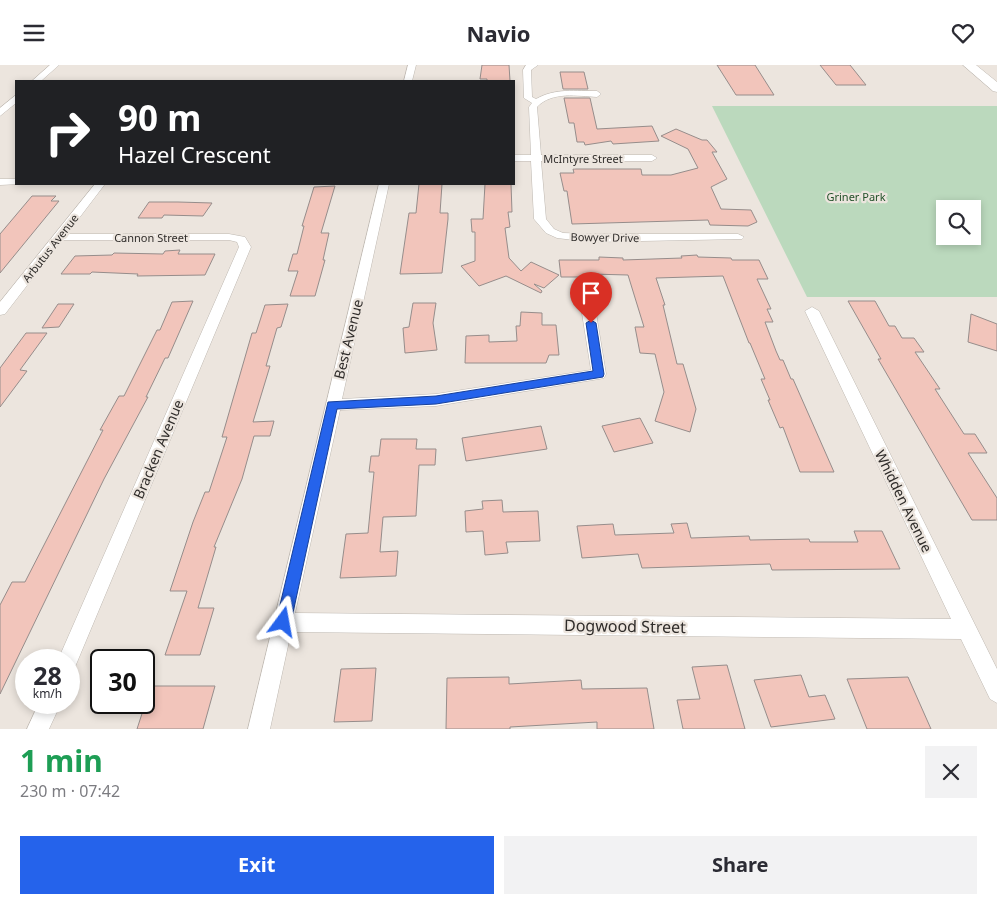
<!DOCTYPE html>
<meta charset="utf-8">
<style>
:root{--surface:#fff;--page:#f2f2f3;--text:#2b2b33;--muted:#7c7c81;--accent:#2563eb}
body{margin:0;font-family:"Noto Sans",sans-serif;background:var(--page);color:var(--text);height:100vh;display:flex;flex-direction:column;font-size:19px;white-space:nowrap}
*{box-sizing:border-box;margin:0}
p{font-size:16px;color:var(--muted)}
.icon{flex:none;width:28px;height:28px;fill:none;stroke:currentColor;stroke-width:2;stroke-linecap:round;stroke-linejoin:round}
.map{position:relative;height:664px;overflow:hidden}
.sheet{display:flex;flex-direction:column;background:var(--surface);flex:1}
.sheet>*{flex:none}
.top-card{position:absolute;left:15px;top:15px;width:500px;height:105px;border-radius:0px;box-shadow:0 2px 8px #0003;background:#202124;color:#fff;overflow:hidden}
.tools{position:absolute;left:936px;top:135px;display:grid;gap:10px}
.tools a{display:grid;place-items:center;width:45px;height:45px;border-radius:0px;background:var(--surface);box-shadow:0 2px 8px #0003;font-size:25px}
.speed{position:absolute;left:15px;top:584px;display:flex;gap:10px;font-size:25px;font-weight:700;text-align:center}
.speed>*{display:grid;place-content:center;width:65px;height:65px;border-radius:50%;background:var(--surface);box-shadow:0 2px 8px #0003;line-height:1}
.speed small{font-size:12px;font-weight:400}
.speed .limit{border:2px solid #111;border-radius:8px;background:#fff;color:#111}
.pin{position:absolute;display:grid;place-items:center;width:42px;height:42px;color:#fff;margin:-51px -21px;border-radius:50% 50% 50% 0;rotate:-45deg;box-shadow:0 0 5px #0007}
.pin .icon{rotate:45deg}
.me{position:absolute;width:55px;margin:-28px;rotate:13deg;stroke-linejoin:round;filter:drop-shadow(0 0 4px #0008)}
.turn{display:flex;align-items:center;gap:18px;height:105px;padding:0 20px;font-size:22px}
.turn .icon{width:65px;height:65px;stroke-width:2.5}
.turn b{display:block;font-size:35px;line-height:42px}
.round{display:grid;place-items:center;flex:none;width:52px;height:52px;border-radius:0px;background:var(--page)}
.summary{display:flex;align-items:center;justify-content:space-between;height:85px;padding:0 20px}
h1{font-size:30px;font-weight:700;line-height:38px;color:#1e9e55}
.action{display:flex;gap:10px;margin-top:auto;padding:10px 20px}
.action a{flex:1;height:58px;border-radius:0px;background:var(--accent);color:#fff;font-size:20px;font-weight:700;line-height:58px;text-align:center}
.action a+a{background:var(--page);color:var(--text)}
header{display:flex;justify-content:space-between;align-items:center;height:65px;padding:0 20px;background:var(--surface);font-size:22px;font-weight:700}
.map>svg:first-child{display:block}
.green{fill:#bbd9bd;fill-rule:evenodd}
.building{fill:#f2c5bb;stroke:#968d8b}
.lines{fill:none;stroke-linecap:round;stroke-linejoin:round}
.street-casing{stroke:#beb8b1;stroke-width:1}
.secondary-casing{stroke:#beb8b1;stroke-width:1}
.street{fill:#fff;fill-rule:evenodd}
.secondary{fill:#fff;fill-rule:evenodd}
.route{fill:#2563eb;stroke:#184099}
.labels{text-anchor:middle;dominant-baseline:central;stroke-width:4.5;stroke-linejoin:round;paint-order:stroke}
.far-street-label{font-size:11px;fill:#2f2c2a;stroke:#ece5de}
.far-park-label{font-size:11px;fill:#215028;stroke:#ece5de}
.street-label{font-size:14px;fill:#2f2c2a;stroke:#ece5de}
.near-street-label{font-size:16px;fill:#2f2c2a;stroke:#ece5de}
</style>
<header><svg class="icon" aria-label="menu" viewBox="0 0 24 24"><path d="M4 6h16M4 12h16M4 18h16"/></svg>Navio<svg class="icon" aria-label="heart" viewBox="0 0 24 24"><path d="M12 20l-8-8c-3-5 5-10 8-4 3-6 11-1 8 4z"/></svg></header>
<div class="map">
<svg width="997" height="664" viewBox="0 0 997 664">
<rect width="100%" height="100%" fill="#ece5de"/>
<path class="green" d="M712,41H997V232H807ZM945,144H972V171H945Z"/>
<path class="building" d="M482,0H509L510,16H487V14H480Z
M717,0H755L774,30H736Z
M820,0H850L866,20H836Z
M560,7H584L588,24H563Z
M564,33H590L597,64L652,61L659,76L613,79L611,76L585,80L584,77H577L574,58H569Z
M676,64L702,75H707L717,87H712L727,114L711,122L721,144L751,145L757,157L748,161L710,160L708,155L572,159L567,126H564L560,108H574L573,104H641L642,110H671L698,103L688,84L661,71Z
M419,119H442L440,148H448V154L442,208L400,209L409,148H416Z
M485,119H511L512,147H508L510,162L505,163L509,193L521,206L531,197L559,210L544,223L534,219L542,226L541,228L506,211L479,221L461,201L475,196V167H472L471,154H483Z
M335,121L321,168H329L323,195H325L315,231H290L298,206H288L293,189H297L304,161H302L314,122Z
M32,131H56L51,136H59L0,208V169Z
M149,137H178L212,138L203,151L164,150L162,153H138Z
M180,185L178,189H215L205,210L137,211L138,209L92,207L90,209H61L75,191L112,190L114,188L163,189L165,186Z
M697,190L698,192L731,193L732,195H759L768,214H757L771,244H767L773,257H765L776,286L780,295H783L791,314H793L834,407H800L783,362L780,363L768,335H770L761,314H765L750,278H749L723,211L656,213L665,240H663L677,299H683L696,344L690,367L655,356L664,327L655,289L640,288L635,262H644L628,210L590,209V212H561L559,195H599V192L623,193V195L682,193L681,191Z
M193,236L168,293H165L146,332H148L104,414L0,629V540L12,517H25L103,365H100L119,331H124L157,265H160L172,237Z
M848,236H875L889,261H895L902,273H914L924,287H915L940,324H935L964,369H975L987,388H968L997,433V455H972L878,294H881Z
M413,238H436L433,258L437,285L405,288L403,263L409,262Z
M58,239H74L59,262L42,263Z
M288,239L281,262L277,263L266,301H270L253,357L274,356L270,371H254L242,414L214,482H216L198,543H214L200,590H165L187,526H170L193,457L205,427H209L227,372H222L252,268H256L265,240Z
M521,247L542,248V260H556L559,290H549L546,298H465L466,271L489,270V277L517,276L516,261H520Z
M971,249L997,259V286L968,277Z
M26,268H47L20,305L27,306L0,342V303Z
M640,353L653,378L614,387L602,361Z
M541,361L547,384L466,396L462,373Z
M381,374H417L416,384H436L435,400H419L416,451L383,452L380,487L398,486L396,511L340,513L346,469L368,468L374,407H369L371,391H379Z
M502,435L503,447L538,446L540,476L506,477L508,488L485,490L483,466L466,467L465,446L483,444L482,436Z
M687,458L691,473L749,471L750,475L809,474L810,477H858L854,466H882L900,504L772,505L770,499L642,503L638,489L582,493L577,461L613,459L615,470L674,468L671,459Z
M727,600L745,664H683L677,635L700,634L692,602Z
M376,603L372,656L334,657L341,604Z
M801,610L809,632L825,630L835,654L771,662L754,615Z
M509,612V619L581,615L582,624L647,623L654,664H597V657L510,662V664H446L447,613Z
M908,612L931,664H867L847,614Z
M151,621H215L203,664H137Z"/>
<g class="lines">
<defs>
<path id="street" d="M50,0H59L41,16H32Z
M408,0H416L412,16H404Z
M526,0H538L531,5L532,32L536,34C555,23 576,26 597,26L601,29L597,32C578,31 552,26 537,42L541,90H652L657,93L652,96H541L546,154L554,164L563,168L591,169H738L744,172L742,174L591,177L557,173L546,168L534,154L531,96H514V90H531L529,42L532,38L524,33L523,5Z
M16,30V38L0,51V43Z
M0,114H16V119H20L0,120Z
M95,119H105L67,169H229L245,172L251,182L75,602L69,605V595H58L239,182L237,177L229,175H62L5,249L0,250V237Z
M379,119H389L342,334L436,329L591,305L581,242L588,238L595,242L606,309L604,313L599,314L436,341L340,345L295,548L951,554L805,246L812,242L819,246L997,604V638L990,634L961,574L291,567L270,664H248Z
M39,638H61L49,664H27Z"/>
<path id="secondary" d="M963,0H976L997,17V27L993,26Z"/>
</defs>
<use href="#street" class="street-casing"/>
<use href="#secondary" class="secondary-casing"/>
<use href="#street" class="street"/>
<use href="#secondary" class="secondary"/>
</g>
<path class="route" d="M591,255L596,258L604,309L603,312L436,339L337,344L291,557L289,562L283,564L278,562L276,557L328,337L436,331L593,306L586,258Z"/>
<g class="labels">
<g class="far-street-label">
<text x="583" y="93">McIntyre Street</text>
<text x="151" y="172">Cannon Street</text>
<text transform="translate(605 172) rotate(1)">Bowyer Drive</text>
<text transform="translate(50 183) rotate(-52)">Arbutus Avenue</text>
</g>
<g class="far-park-label">
<text x="856" y="131">Griner Park</text>
</g>
<g class="street-label">
<text transform="translate(348 274) rotate(-76)">Best Avenue</text>
<text transform="translate(158 384) rotate(-67)">Bracken Avenue</text>
<text transform="translate(904 436) rotate(64)">Whidden Avenue</text>
</g>
<g class="near-street-label">
<text transform="translate(625 561) rotate(1)">Dogwood Street</text>
</g>
</g>
</svg>
<div class="tools">
<a><svg class="icon" aria-label="search" viewBox="0 0 24 24"><circle cx="10" cy="10" r="6"/><path d="M15 15l6 6"/></svg></a>
</div>
<div class="speed"><div>28<small>km/h</small></div><div class="limit">30</div></div>
<div class="pin" style="left:591px;top:258px;background:#d93025"><svg class="icon" aria-label="arrive" viewBox="0 0 24 24"><path d="M6 21V4h12l-3 4 3 4H6"/></svg></div>
<svg class="me" style="left:283px;top:557px" viewBox="-20 -20 40 40"><path d="M0-17L14 15 0 8-14 15z" fill="#2563eb" stroke="#fff" stroke-width="4"/></svg>
<div class="top-card">
<div class="turn"><svg class="icon" aria-label="right" viewBox="0 0 24 24"><path d="M7 20v-9h11M14 6l5 5-5 5"/></svg><div><b>90 m</b>Hazel Crescent</div></div>
</div>
</div>
<section class="sheet">
<div class="summary"><div><h1>1 min</h1><p>230 m · 07:42</p></div><a class="round"><svg class="icon" aria-label="close" viewBox="0 0 24 24"><path d="M6 6l12 12M18 6L6 18"/></svg></a></div>
<div class="action"><a>Exit</a><a>Share</a></div>
</section>
